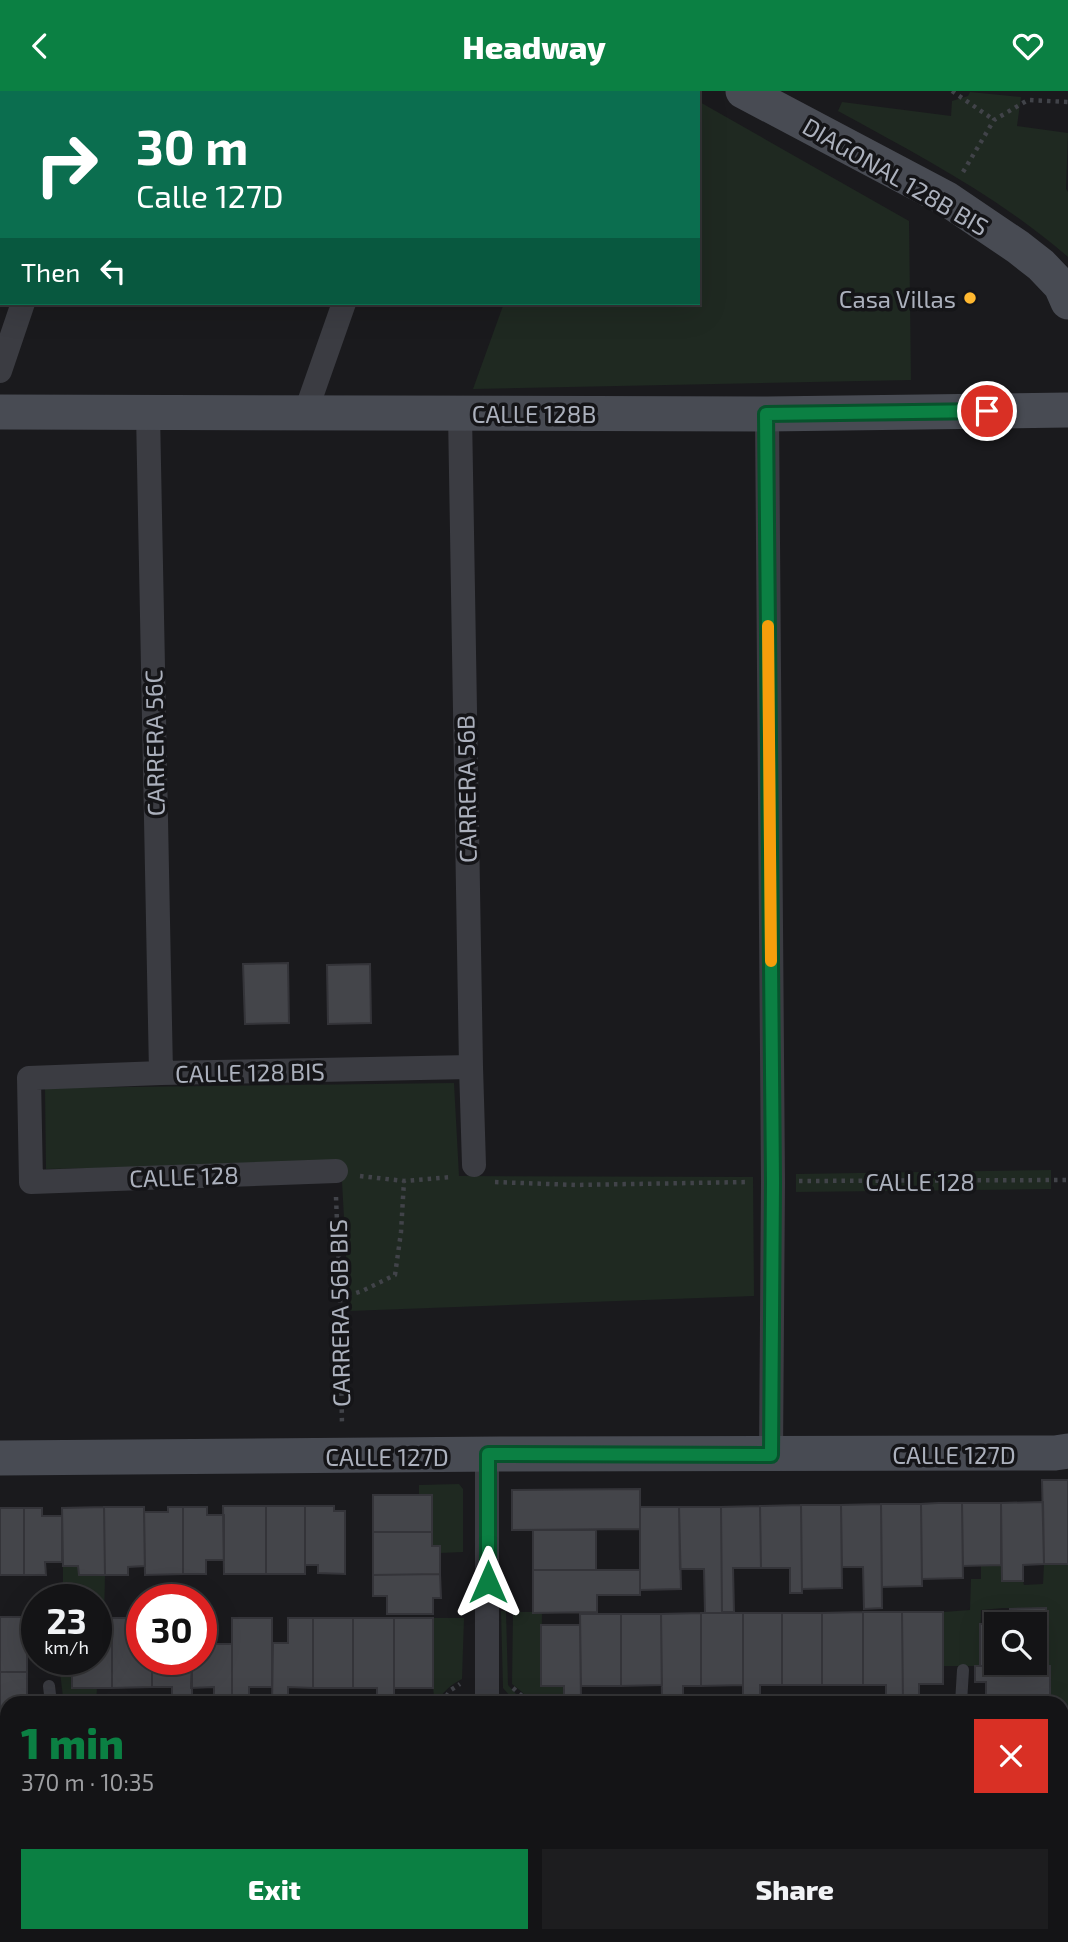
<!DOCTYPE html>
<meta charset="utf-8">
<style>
:root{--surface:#141416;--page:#1d1d1f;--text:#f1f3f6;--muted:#9d9ea1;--line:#333335;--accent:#0b8043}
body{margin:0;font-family:"Exo 2",sans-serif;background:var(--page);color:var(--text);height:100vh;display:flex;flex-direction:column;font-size:26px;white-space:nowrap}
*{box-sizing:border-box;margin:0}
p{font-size:23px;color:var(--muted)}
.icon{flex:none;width:38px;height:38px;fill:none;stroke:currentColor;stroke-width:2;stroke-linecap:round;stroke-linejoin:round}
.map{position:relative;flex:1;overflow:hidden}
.panel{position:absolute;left:0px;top:1605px;width:1069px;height:247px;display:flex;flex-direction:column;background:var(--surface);border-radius:21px 21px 0 0;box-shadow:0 7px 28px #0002,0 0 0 2px var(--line)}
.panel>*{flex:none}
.hud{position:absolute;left:0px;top:0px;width:700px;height:214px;box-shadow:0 7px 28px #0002,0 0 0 2px var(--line);background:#0b6e4f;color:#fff;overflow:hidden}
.tools{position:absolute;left:984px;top:1521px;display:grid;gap:14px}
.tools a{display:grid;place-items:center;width:63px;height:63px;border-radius:0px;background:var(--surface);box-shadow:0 7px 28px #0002,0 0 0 2px var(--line);font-size:35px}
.speed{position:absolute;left:21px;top:1493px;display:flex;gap:14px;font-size:35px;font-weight:700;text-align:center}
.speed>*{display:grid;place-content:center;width:91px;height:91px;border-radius:50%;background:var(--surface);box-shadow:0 7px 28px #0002,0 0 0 2px var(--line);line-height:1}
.speed small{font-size:18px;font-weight:400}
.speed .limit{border:10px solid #d22;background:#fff;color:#111}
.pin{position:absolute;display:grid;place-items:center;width:60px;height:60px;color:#fff;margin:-30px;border:4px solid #fff;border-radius:50%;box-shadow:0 2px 7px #0007}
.me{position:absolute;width:77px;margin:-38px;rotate:0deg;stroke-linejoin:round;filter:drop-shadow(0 0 5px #0008)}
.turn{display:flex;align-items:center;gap:24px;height:147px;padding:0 21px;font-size:32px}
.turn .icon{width:91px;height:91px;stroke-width:2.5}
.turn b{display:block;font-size:49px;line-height:60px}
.then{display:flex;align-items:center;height:66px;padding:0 21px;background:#0003;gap:14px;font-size:26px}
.round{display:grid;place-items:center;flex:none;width:74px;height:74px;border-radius:0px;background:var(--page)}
.summary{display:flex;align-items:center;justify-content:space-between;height:119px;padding:0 21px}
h1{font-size:42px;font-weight:800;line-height:52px;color:var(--accent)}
.cta{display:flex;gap:14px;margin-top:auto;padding:14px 21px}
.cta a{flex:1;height:80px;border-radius:0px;background:var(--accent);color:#fff;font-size:28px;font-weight:800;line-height:80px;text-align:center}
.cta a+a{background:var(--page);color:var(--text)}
header{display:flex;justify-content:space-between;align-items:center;height:91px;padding:0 21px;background:var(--accent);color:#fff;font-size:32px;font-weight:800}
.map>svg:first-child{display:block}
.green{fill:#1f2921}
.building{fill:#44454a;stroke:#343439;stroke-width:2}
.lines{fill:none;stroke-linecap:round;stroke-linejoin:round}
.path{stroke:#414349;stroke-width:4.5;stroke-dasharray:3.5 5;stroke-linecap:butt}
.lane{stroke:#3b3c42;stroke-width:12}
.street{stroke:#3b3c42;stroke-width:24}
.secondary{stroke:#484b53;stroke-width:35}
.route-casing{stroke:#07532c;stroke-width:18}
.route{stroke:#0b8043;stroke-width:12}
.slow{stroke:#f59e0b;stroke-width:12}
.poi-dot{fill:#ffb830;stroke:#151518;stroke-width:2.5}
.labels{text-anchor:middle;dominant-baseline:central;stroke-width:7;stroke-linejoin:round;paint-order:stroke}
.street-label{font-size:24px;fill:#acb1bd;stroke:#151518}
.poi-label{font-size:24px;fill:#acb1bd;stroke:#151518;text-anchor:end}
</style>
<header><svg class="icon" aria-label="back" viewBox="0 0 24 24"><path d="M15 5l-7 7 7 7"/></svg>Headway<svg class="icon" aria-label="heart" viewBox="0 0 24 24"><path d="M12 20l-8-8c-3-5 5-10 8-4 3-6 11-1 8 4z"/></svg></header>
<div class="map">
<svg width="1068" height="1851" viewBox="0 0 1068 1851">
<rect width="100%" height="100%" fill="#1a1a1d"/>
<path class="green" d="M970,1L1021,6L1017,35L1068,42L1066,98L1068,101V166C998,105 918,64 838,20L842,11L951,25L952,10L968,5Z
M698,10L909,130L911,289L473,298L504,212H698Z
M454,992L459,1085L753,1086L754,1205L349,1220L341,1072L46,1078L45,997Z
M1051,1079V1098L796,1101V1083Z
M459,1393L463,1398V1461L440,1462V1455H432V1404H419V1394Z
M1044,1473H1068V1617H1062V1612H1050L1046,1575V1517H1003L981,1519L980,1575H944L943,1521L970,1519L971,1488H981V1474H1001L1002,1490H1023L1024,1494L1043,1493Z
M63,1475H78L79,1484H105L104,1527H96V1508H63Z
M501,1520H506L508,1594L518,1605L522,1612H516L503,1597Z
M513,1521H542L541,1595H564V1612H530L522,1601L512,1593Z
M433,1527H464L462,1588C451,1594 443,1600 437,1612H435L433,1597Z
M71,1580L72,1597H97L96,1612H66L63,1606L60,1581Z
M0,1697H7V1808H0Z
M1062,1756H1068V1836H1062Z
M392,1844H624V1845L622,1851H431V1846H392Z"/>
<path class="building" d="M283,0H381V2H288Z
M288,872L289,932L245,933L243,873Z
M370,873L371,932L328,933L327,874Z
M1042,1389H1068V1473H1044Z
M640,1398V1438L512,1439V1399Z
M373,1404H432V1441H373Z
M1043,1411L1044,1473L1023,1474V1490H1002L1001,1412Z
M938,1412H962L963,1487L922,1488L921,1413Z
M962,1412H1001V1474L963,1475Z
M881,1413H921L922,1495L882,1496Z
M881,1413L882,1517L864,1518L863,1476H842L841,1414Z
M801,1414H841L842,1497L802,1498Z
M801,1414L802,1502H790V1477H761L760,1415Z
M223,1415H266V1483H224Z
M266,1415H305V1483H266Z
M305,1415H334V1420H345V1483L318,1482V1474H305Z
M760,1415L761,1477H733L734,1521H722L721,1416Z
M104,1416H144L145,1475L128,1476V1484H105Z
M104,1416L105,1484H79L78,1475H63L62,1417Z
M168,1416H183V1483L145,1484L144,1421H168Z
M183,1416H207V1424H224V1469H206V1483H183Z
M640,1416H679L681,1498L640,1499Z
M679,1416H721L722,1522H705L704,1478H680Z
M0,1417H24V1484H0Z
M24,1417H42V1425H62V1471H45L46,1484H24Z
M533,1439H596V1479H533Z
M373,1441H432V1455H440V1483L373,1484Z
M533,1479H640V1504H597V1521L533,1522Z
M440,1483L441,1507H433V1523H387V1505H373V1484Z
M1046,1517V1575H980V1533H996V1572H1034V1533H1010V1518Z
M863,1521H902L903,1612H886V1594H863Z
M863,1521V1594H822V1522Z
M902,1521H943V1593H919V1612H903Z
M701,1522H743V1594L701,1595Z
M701,1522V1595H683V1612H662L661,1523Z
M743,1522H782V1594H760V1612H743Z
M782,1522H822V1594H782Z
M580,1523H621V1595H581Z
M621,1523H661L662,1594L621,1595Z
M0,1526H27V1581H0Z
M96,1527H112V1597H72V1568H96Z
M112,1527H142V1568H152V1596L112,1597Z
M201,1527H215L214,1553H232V1612H214V1596L191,1597L192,1568H201Z
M232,1527H272V1596H249V1612H232Z
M288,1527H313V1597L288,1596V1612H272L273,1552H288Z
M313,1527H353V1597H313Z
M353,1527H394V1608H377V1597H353Z
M394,1527H433V1597H394Z
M541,1534H580L581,1608H564V1595H541Z
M152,1568H192V1609L172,1610V1596H152Z
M975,1575H1050V1612H986V1591H975Z
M0,1581H27V1612H7V1638H0Z
M0,1638H7V1694H0Z
M1062,1690H1068V1735H1062Z
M26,1844H121L120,1851H26Z
M166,1844H231V1851H166Z
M270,1844H310V1851H270Z
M310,1844H351V1851H310Z
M351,1844H371L370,1851H351Z
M626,1844H658L656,1851H624Z
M658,1844H689L687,1851H656Z
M689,1844H721L719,1851H687Z
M739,1844H781L780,1851H738Z
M781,1844H822L820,1851H780Z
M822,1844H863L862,1851H820Z
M863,1844H904L902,1851H862Z
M904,1844H946L944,1851H902Z
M981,1845H1047V1851H981Z
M391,1848H431V1851H391Z"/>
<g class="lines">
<path class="path" d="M952,0L994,29
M963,81L994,29L1028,9L1068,11
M360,1085L404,1090L452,1086
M799,1090L1068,1089
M495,1091L575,1094L749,1091
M336,1106L340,1207L342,1335
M340,1207L362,1200L395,1184L401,1141L404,1090
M513,1597L522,1605L526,1612
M441,1612L451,1599L460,1593
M0,1761L7,1762
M562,1844L598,1850
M132,1851L133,1844"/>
<path class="lane" d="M49,1595L51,1612
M961,1612L963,1579
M3,1851L7,1820
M249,1851V1844
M963,1851L964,1844"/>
<path class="street" d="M92,2L93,0
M416,2L417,0
M0,280L23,212
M306,320L344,212
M148,322L161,982
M460,322L471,976L474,1074
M767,323L773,1091L771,1364
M336,1080L31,1091L29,987L161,982L471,976
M487,1609V1363"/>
<path class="secondary" d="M743,0L947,108L1018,156L1041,174L1061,195L1068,211
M0,321L767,323L1068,319
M0,1367L501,1363L1055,1362L1068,1360"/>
</g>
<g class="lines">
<defs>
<path id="route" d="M488,1491V1363L771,1364L773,1091L766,323L987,320"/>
</defs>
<use href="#route" class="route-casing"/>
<use href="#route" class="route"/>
<path class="slow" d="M768,535L771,870"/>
</g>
<circle class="poi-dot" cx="970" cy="207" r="7"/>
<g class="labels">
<g class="street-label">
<text transform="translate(896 85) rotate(30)">DIAGONAL 128B BIS</text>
<text x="534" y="322">CALLE 128B</text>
<text transform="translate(154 652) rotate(-91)">CARRERA 56C</text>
<text transform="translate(466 698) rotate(-91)">CARRERA 56B</text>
<text transform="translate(250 981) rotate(-1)">CALLE 128 BIS</text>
<text transform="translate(184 1085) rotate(-2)">CALLE 128</text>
<text x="920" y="1090">CALLE 128</text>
<text transform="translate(339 1222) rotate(-91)">CARRERA 56B BIS</text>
<text x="954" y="1363">CALLE 127D</text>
<text x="387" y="1365">CALLE 127D</text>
</g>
<g class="poi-label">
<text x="956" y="207">Casa Villas</text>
</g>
</g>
</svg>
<div class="tools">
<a><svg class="icon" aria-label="search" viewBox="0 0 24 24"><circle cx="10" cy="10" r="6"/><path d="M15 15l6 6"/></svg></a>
</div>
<div class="speed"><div>23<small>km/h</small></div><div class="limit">30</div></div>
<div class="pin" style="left:987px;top:320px;background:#d93025"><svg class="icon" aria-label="arrive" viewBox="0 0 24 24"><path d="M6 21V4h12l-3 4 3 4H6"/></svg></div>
<svg class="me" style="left:488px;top:1491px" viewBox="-20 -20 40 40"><path d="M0-17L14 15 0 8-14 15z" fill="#0b8043" stroke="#fff" stroke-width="4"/></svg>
<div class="hud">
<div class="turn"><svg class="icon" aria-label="right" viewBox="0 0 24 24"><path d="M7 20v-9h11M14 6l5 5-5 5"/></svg><div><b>30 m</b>Calle 127D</div></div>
<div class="then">Then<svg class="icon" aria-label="left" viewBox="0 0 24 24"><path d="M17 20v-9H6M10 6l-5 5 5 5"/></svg></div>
</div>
<section class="panel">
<div class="summary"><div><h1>1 min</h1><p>370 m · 10:35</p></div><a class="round" style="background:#d93025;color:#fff"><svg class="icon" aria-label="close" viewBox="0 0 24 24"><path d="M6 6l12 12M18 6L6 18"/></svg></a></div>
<div class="cta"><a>Exit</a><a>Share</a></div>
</section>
</div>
